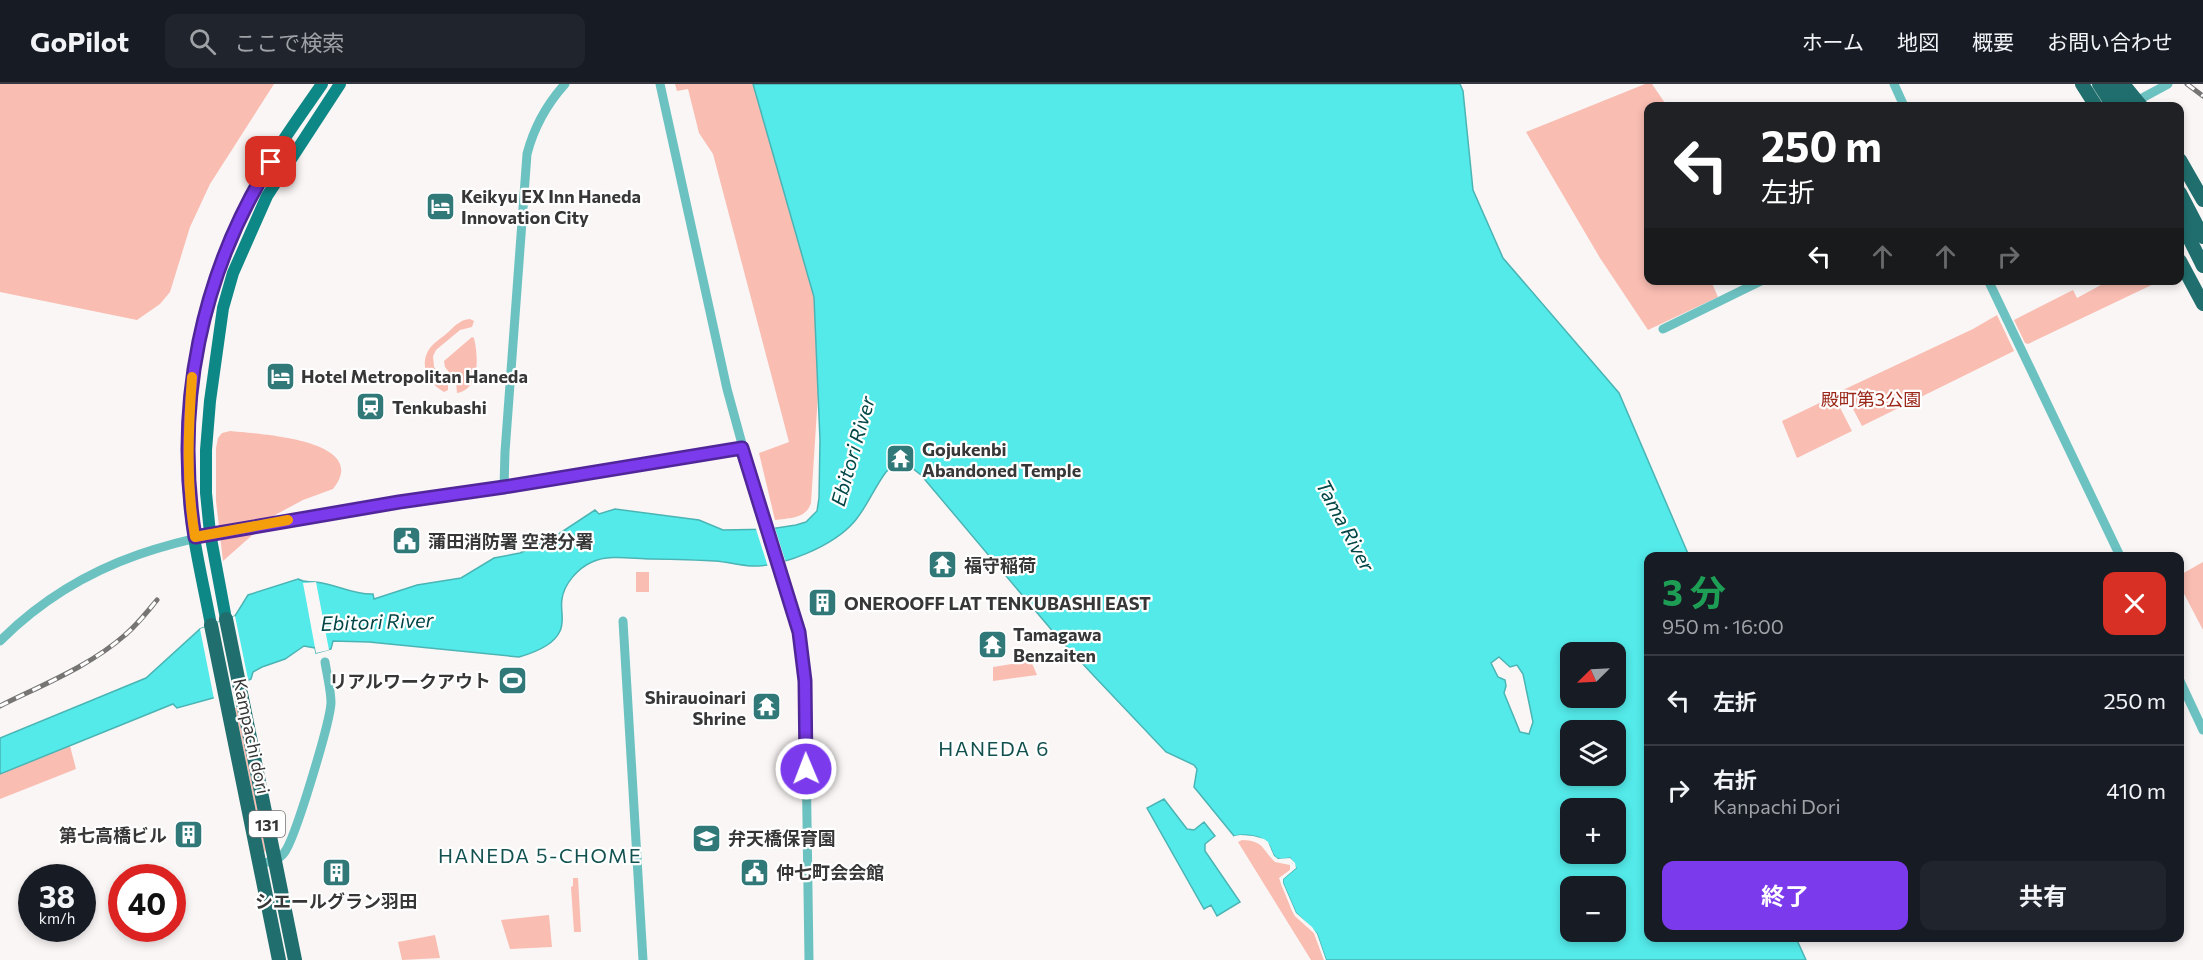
<!DOCTYPE html>
<html lang="ja">
<meta charset="utf-8">
<style>
:root{--surface:#171b24;--page:#20242c;--text:#f1f3f6;--muted:#9ea1a6;--line:#363941;--accent:#7c3aed}
body{margin:0;font-family:Commissioner,"Noto Sans JP",sans-serif;background:var(--page);color:var(--text);height:100vh;display:flex;flex-direction:column;font-size:22px;white-space:nowrap}
*{box-sizing:border-box;margin:0}
p{font-size:20px;color:var(--muted)}
.icon{flex:none;width:33px;height:33px;fill:none;stroke:currentColor;stroke-width:2;stroke-linecap:round;stroke-linejoin:round}
.map{position:relative;flex:1;overflow:hidden}
.sheet{position:absolute;left:1644px;top:468px;width:540px;height:390px;display:flex;flex-direction:column;background:var(--surface);border-radius:12px;box-shadow:0 3px 9px #0003}
.sheet>*{flex:none}
.guide{position:absolute;left:1644px;top:18px;width:540px;height:183px;border-radius:12px;box-shadow:0 3px 9px #0003;background:#202124;color:#fff;overflow:hidden}
.needle{width:39px;rotate:246deg}
.buttons{position:absolute;left:1560px;top:558px;display:grid;gap:12px}
.buttons a{display:grid;place-items:center;width:66px;height:66px;border-radius:12px;background:var(--surface);box-shadow:0 3px 9px #0003;font-size:30px}
.speed{position:absolute;left:18px;top:780px;display:flex;gap:12px;font-size:30px;font-weight:700;text-align:center}
.speed>*{display:grid;place-content:center;width:78px;height:78px;border-radius:50%;background:var(--surface);box-shadow:0 3px 9px #0003;line-height:1}
.speed small{font-size:15px;font-weight:400}
.speed .limit{border:9px solid #d22;background:#fff;color:#111}
.pin{position:absolute;display:grid;place-items:center;width:51px;height:51px;color:#fff;margin:-26px;border-radius:12px;box-shadow:0 3px 9px #0006}
.me{position:absolute;width:66px;margin:-33px;rotate:359deg;stroke-linejoin:round;filter:drop-shadow(0 0 4px #0008)}
.turn{display:flex;align-items:center;gap:21px;height:126px;padding:0 18px;font-size:27px}
.turn .icon{width:78px;height:78px;stroke-width:2.5}
.turn b{display:block;font-size:42px;line-height:51px}
.lanes{display:flex;align-items:center;height:57px;padding:0 18px;background:#0003;justify-content:center;gap:30px;direction:ltr}
.lanes .off{opacity:.35}
.round{display:grid;place-items:center;flex:none;width:63px;height:63px;border-radius:12px;background:var(--page)}
.summary{display:flex;align-items:center;justify-content:space-between;height:102px;padding:0 18px}
h1{font-size:36px;font-weight:700;line-height:45px;color:#1e9e55}
.primary-button{display:flex;gap:12px;margin-top:auto;padding:12px 18px}
.primary-button a{flex:1;height:69px;border-radius:12px;background:var(--accent);color:#fff;font-size:24px;font-weight:700;line-height:69px;text-align:center}
.primary-button a+a{background:var(--page);color:var(--text)}
ul{padding:0;list-style:none}
li{display:flex;align-items:center;gap:18px;height:90px;padding:0 18px;border-top:2px solid var(--line)}
li div{flex:1}
li b{display:block;font-size:22px}
li em{font-style:normal}
header{display:flex;align-items:center;gap:36px;box-sizing:border-box;height:84px;padding:0 30px;background:var(--surface);border-bottom:2px solid var(--line)}
header strong{font-size:28px}
nav{display:flex;gap:33px;margin-inline-start:auto;font-size:21px}
.search{width:420px;height:54px;background:var(--page);display:flex;align-items:center;gap:15px;box-sizing:border-box;padding:0 21px;border-radius:12px;color:var(--muted);font-size:22px}
.map>svg:first-child{display:block}
.green{fill:#f9bdb2}
.water{fill:#53eae9;stroke:#4bb4b4;stroke-width:1.5;fill-rule:evenodd}
.pier{fill:#faf6f5}
.lines{fill:none;stroke-linecap:round;stroke-linejoin:round}
.minor{stroke:#6cc2c1;stroke-width:9}
.major{stroke:#0e8887;stroke-width:12}
.highway{stroke:#206f6e;stroke-width:14}
.rail-casing{stroke:#767474;stroke-width:5}
.rail{stroke:#fff;stroke-width:3;stroke-dasharray:9;stroke-linecap:butt}
.highway-bridge{stroke:#206f6e;stroke-width:14}
.route-casing{stroke:#51269a;stroke-width:15}
.route{stroke:#7c3aed;stroke-width:10}
.slow{stroke:#f59e0b;stroke-width:10}
.labels{text-anchor:middle;dominant-baseline:central;stroke-width:4.5;stroke-linejoin:round;paint-order:stroke}
.shield{fill:#fff;stroke:#747373;stroke-width:1.5}
.shield-label{font-size:16px;font-weight:bold;fill:#383737}
.poi-label{font-size:18px;font-weight:bold;fill:#383737;stroke:#fff;text-anchor:start}
.park-label{font-size:18px;fill:#9a2618;stroke:#fff}
.street-label{font-size:18px;fill:#383737;stroke:#fff}
.water-label{font-size:20px;font-style:italic;fill:#004646;stroke:#fff}
.neighbourhood-label{font-size:20px;letter-spacing:1.5px;fill:#135150;stroke:#fff}
</style>
<header>
<strong>GoPilot</strong>
<div class="search"><svg class="icon" aria-label="search" viewBox="0 0 24 24"><circle cx="10" cy="10" r="6"/><path d="M15 15l6 6"/></svg>ここで検索</div>
<nav><a>ホーム</a><a>地図</a><a>概要</a><a>お問い合わせ</a></nav>
</header>
<div class="map">
<svg width="2203" height="876" viewBox="0 0 2203 876">
<rect width="100%" height="100%" fill="#faf6f5"/>
<path class="green" d="M0,0H274L210,100L190,143L170,208L160,220L137,236L0,208Z
M675,0H753L814,213L818,311L811,419C806,435 789,434 775,436L759,369L789,358L713,70L699,49L688,5L677,7Z
M1645,0H1652L1667,22H1648V196L1711,197L1718,213L1648,246L1600,174L1526,48Z
M2110,196L2160,197L2028,260L2025,259L2014,236L2073,206L2077,214Z
M1997,231L2014,267L1862,342L1843,306L1973,245Z
M470,235L474,237L472,243L460,246L436,266L433,272L434,283L448,300V306L444,308C430,300 419,284 428,267C432,260 440,255 446,250C453,244 460,235 470,235Z
M472,253L474,254C478,271 481,305 457,309L456,297L445,283L444,277Z
M1834,312L1852,347L1797,374L1782,337Z
M230,347C256,350 373,355 333,405L303,416L275,431L223,477L216,417V364L218,354L222,349Z
M2203,478V546L2180,502V491Z
M636,488H649V508H636Z
M1031,577L1037,591L993,597V583Z
M235,624H237L266,768L264,767Z
M70,662L76,685L0,715V690Z
M1242,756C1264,757 1261,764 1275,778L1290,781V786L1279,794L1292,827L1295,832L1314,849L1324,876H1311L1238,758Z
M573,794H578L581,848H574L571,803L573,802Z
M549,831L552,863L510,865L501,836Z
M435,851L440,874L402,876L398,858Z"/>
<path class="water" d="M753,0H1460L1463,7L1473,106L1503,174L1619,309L1689,472H1648V854H1796L1806,876H1326L1317,850L1296,829L1283,799V795L1296,784L1290,774C1286,775 1280,776 1276,774C1272,771 1272,765 1269,761C1260,750 1246,750 1234,752L1194,703L1197,685L1194,681L1166,668L1094,592L1055,550L921,391L912,384L904,382L902,373L899,374L902,382L892,383L886,388C874,404 867,423 854,438C833,462 783,483 751,482C739,481 727,478 715,477C694,476 672,475 651,475C633,475 609,470 592,478C578,484 564,500 562,515C560,526 565,536 560,547C554,561 533,569 519,573L369,558L333,557L331,565L316,569L315,564L304,562L285,575L262,583L253,588L251,595L213,614L177,624L173,620L0,690V654L146,594L200,545L235,532L248,511L298,495C305,499 308,497 316,498C336,500 353,511 373,510L374,515L417,501L461,494L494,474L520,469L551,455L595,426L599,430L615,425L699,436L723,446L770,445L796,441L806,438L817,427L819,414L820,356L814,213ZM1570,568H1616V614H1570ZM1499,573L1510,583L1517,581L1523,590L1533,638L1529,650L1520,648L1504,609L1506,602L1505,596L1498,593L1491,579ZM1570,646H1616V692H1570ZM1570,724H1616V770H1570ZM1570,802H1616V848H1570Z
M1164,715L1187,745L1194,746L1204,738L1215,752L1205,760V767L1240,818L1217,832L1211,821L1204,825L1147,724Z"/>
<path class="pier" d="M774,441L786,479L768,483L755,442Z
M316,498L329,566L316,569L303,499Z
M235,532L249,600L214,615L200,545Z
M1240,751L1253,752L1264,755L1268,758L1274,772L1278,775L1290,774L1295,779L1296,784L1283,795V799L1296,829L1312,843L1317,850L1326,876H1324L1314,849L1295,832L1281,800L1280,794L1291,786L1293,780L1289,777H1276L1272,774L1263,758L1253,755H1235L1234,752Z"/>
<g class="lines">
<path class="minor" d="M660,0L727,305L762,433L797,535L805,597L809,876
M1894,0L1904,22
M2133,19L2168,0
M1988,196L2120,472
M1663,245L1763,196
M504,403L505,368L527,70C534,43 547,20 565,0
M623,537L643,876
M0,557C87,470 183,454 299,435C362,424 424,414 487,406C572,393 657,378 742,364
M2180,597L2203,646
M260,780C269,778 278,777 284,769C295,756 330,638 331,619C331,606 327,591 325,578"/>
<path class="major" d="M226,535L210,449L206,409V366L210,317L223,224L233,189L267,112L340,0
M211,541C203,498 192,455 189,411C181,305 204,201 253,107C272,70 298,35 322,0"/>
<path class="highway" d="M2082,0L2096,22
M2099,0L2113,22
M2123,0L2141,22
M2180,76L2203,116
M2180,109L2203,153
M2180,177L2203,220
M226,535L295,876
M211,541L279,876"/>
<defs>
<path id="rail" d="M2187,0L2203,12
M0,622C42,601 90,582 125,551C137,541 147,528 157,516"/>
</defs>
<use href="#rail" class="rail-casing"/>
<use href="#rail" class="rail"/>
<path class="highway-bridge" d="M2114,0L2128,22
M2180,136L2203,182"/>
</g>
<g class="lines">
<defs>
<path id="route" d="M271,78C201,190 174,321 195,453L399,418L504,403L742,364L799,548L805,597L806,685"/>
</defs>
<use href="#route" class="route-casing"/>
<use href="#route" class="route"/>
<path class="slow" d="M192,293C188,347 186,399 195,453L288,436"/>
</g>
<defs>
<symbol id="hotel-square" viewBox="-11 -11 22 22"><rect x="-9" y="-9" width="18" height="18" rx="4" fill="#307978" stroke="#fff"/><path d="M-6-4.5h1.5V1H6V5H4.5V3h-9V5H-6ZM-4 0a1.8 1.8 0 1 1 3.6 0ZM.5 0V-2.5h3Q6-2.5 6 0Z" fill="#fff"/></symbol>
<symbol id="station-square" viewBox="-11 -11 22 22"><rect x="-9" y="-9" width="18" height="18" rx="4" fill="#307978" stroke="#fff"/><path d="M-3-6H3Q5-6 5-4V2Q5 4 3 4L4.5 6H3L1.5 4h-3L-3 6H-4.5L-3 4Q-5 4-5 2V-4Q-5-6-3-6ZM-3.5-4v3h7v-3ZM-3.5 1v1.5H-2V1ZM2 1v1.5H3.5V1Z" fill="#fff"/></symbol>
<symbol id="temple-square" viewBox="-11 -11 22 22"><rect x="-9" y="-9" width="18" height="18" rx="4" fill="#307978" stroke="#fff"/><path d="M0-6L5-2H3V0L6.5 2.5H4V6H1.5V3h-3V6H-4V2.5H-6.5L-3 0V-2H-5Z" fill="#fff"/></symbol>
<symbol id="civic-square" viewBox="-11 -11 22 22"><rect x="-9" y="-9" width="18" height="18" rx="4" fill="#307978" stroke="#fff"/><path d="M-.6-6.5H3V-4.5H.6V-3L4-1V1h2V6H-6V1h2V-1L-.6-3ZM-1.2 2.5V6h2.4V2.5Z" fill="#fff"/></symbol>
<symbol id="building-square" viewBox="-11 -11 22 22"><rect x="-9" y="-9" width="18" height="18" rx="4" fill="#307978" stroke="#fff"/><path d="M-4-6H4V6H1V3H-1V6H-4ZM-2.5-4.3h1.7v1.8h-1.7ZM.8-4.3h1.7v1.8H.8ZM-2.5-1h1.7V.8h-1.7ZM.8-1h1.7V.8H.8Z" fill="#fff"/></symbol>
<symbol id="stadium-square" viewBox="-11 -11 22 22"><rect x="-9" y="-9" width="18" height="18" rx="4" fill="#307978" stroke="#fff"/><path d="M0-5a6.5 5 0 1 0 0 10a6.5 5 0 1 0 0-10ZM-3.5-1.8h7v3.6h-7Z" fill="#fff"/></symbol>
<symbol id="school-square" viewBox="-11 -11 22 22"><rect x="-9" y="-9" width="18" height="18" rx="4" fill="#307978" stroke="#fff"/><path d="M0-5L7-2L0 1L-7-2ZM-4 1L0 2.5L4 1V4Q0 6-4 4Z" fill="#fff"/></symbol>
</defs>
<g fill-rule="evenodd">
<use href="#hotel-square" x="424" y="106" width="33" height="33"/>
<use href="#hotel-square" x="264" y="276" width="33" height="33"/>
<use href="#station-square" x="354" y="306" width="33" height="33"/>
<use href="#temple-square" x="884" y="358" width="33" height="33"/>
<use href="#civic-square" x="390" y="440" width="33" height="33"/>
<use href="#temple-square" x="926" y="464" width="33" height="33"/>
<use href="#building-square" x="806" y="502" width="33" height="33"/>
<use href="#temple-square" x="976" y="544" width="33" height="33"/>
<use href="#stadium-square" x="496" y="580" width="33" height="33"/>
<use href="#temple-square" x="750" y="606" width="33" height="33"/>
<use href="#building-square" x="172" y="734" width="33" height="33"/>
<use href="#school-square" x="690" y="738" width="33" height="33"/>
<use href="#building-square" x="320" y="772" width="33" height="33"/>
<use href="#civic-square" x="738" y="772" width="33" height="33"/>
</g>
<g class="labels">
<rect class="shield" x="249" y="727" width="36" height="26" rx="4.5"/>
<g class="shield-label">
<text x="267" y="740">131</text>
</g>
<g class="poi-label">
<text x="461" y="112">Keikyu EX Inn Haneda<tspan x="461" dy="21">Innovation City</tspan></text>
<text x="301" y="292">Hotel Metropolitan Haneda</text>
<text x="392" y="323">Tenkubashi</text>
<text x="922" y="365">Gojukenbi<tspan x="922" dy="21">Abandoned Temple</tspan></text>
<text x="428" y="457">蒲田消防署 空港分署</text>
<text x="964" y="481">福守稲荷</text>
<text x="844" y="519">ONEROOFF LAT TENKUBASHI EAST</text>
<text x="1013" y="550">Tamagawa<tspan x="1013" dy="21">Benzaiten</tspan></text>
<text x="491" y="597" text-anchor="end">リアルワークアウト</text>
<text x="746" y="613" text-anchor="end">Shirauoinari<tspan x="746" dy="21">Shrine</tspan></text>
<text x="167" y="751" text-anchor="end">第七高橋ビル</text>
<text x="728" y="754">弁天橋保育園</text>
<text x="776" y="788">仲七町会会館</text>
<text x="336" y="817" text-anchor="middle">シエールグラン羽田</text>
</g>
<g class="park-label">
<text x="1871" y="315">殿町第3公園</text>
</g>
<g class="street-label">
<text transform="translate(252 652) rotate(78)">Kampachi dori</text>
</g>
<g class="water-label">
<text transform="translate(852 367) rotate(-74)">Ebitori River</text>
<text transform="translate(1346 441) rotate(62)">Tama River</text>
<text transform="translate(377 537) rotate(-2)">Ebitori River</text>
</g>
<g class="neighbourhood-label">
<text x="994" y="664">HANEDA 6</text>
<text x="540" y="771">HANEDA 5-CHOME</text>
</g>
</g>
</svg>
<div class="buttons">
<a><svg class="needle" viewBox="-14 -14 28 28"><path d="M0-13l5 13h-10z" fill="#e53935"/><path d="M0 13l5-13h-10z" fill="#9ea1a6"/></svg></a>
<a><svg class="icon" aria-label="layers" viewBox="0 0 24 24"><path d="M12 4l9 5-9 5-9-5zM3 14l9 5 9-5"/></svg></a>
<a>+</a>
<a>−</a>
</div>
<div class="speed"><div>38<small>km/h</small></div><div class="limit">40</div></div>
<div class="pin" style="left:271px;top:78px;background:#d93025"><svg class="icon" aria-label="arrive" viewBox="0 0 24 24"><path d="M6 21V4h12l-3 4 3 4H6"/></svg></div>
<svg class="me" style="left:806px;top:685px" viewBox="-20 -20 40 40"><circle r="17" fill="#7c3aed" stroke="#fff" stroke-width="3"/><path d="M0-11L8 9 0 5-8 9z" fill="#fff"/></svg>
<div class="guide">
<div class="turn"><svg class="icon" aria-label="left" viewBox="0 0 24 24"><path d="M17 20v-9H6M10 6l-5 5 5 5"/></svg><div><b>250 m</b>左折</div></div>
<div class="lanes"><svg class="icon" aria-label="left" viewBox="0 0 24 24"><path d="M17 20v-9H6M10 6l-5 5 5 5"/></svg><svg class="icon off" aria-label="ahead" viewBox="0 0 24 24"><path d="M12 20V5M6 11l6-6 6 6"/></svg><svg class="icon off" aria-label="ahead" viewBox="0 0 24 24"><path d="M12 20V5M6 11l6-6 6 6"/></svg><svg class="icon off" aria-label="right" viewBox="0 0 24 24"><path d="M7 20v-9h11M14 6l5 5-5 5"/></svg></div>
</div>
<section class="sheet">
<div class="summary"><div><h1>3 分</h1><p>950 m · 16:00</p></div><a class="round" style="background:#d93025;color:#fff"><svg class="icon" aria-label="close" viewBox="0 0 24 24"><path d="M6 6l12 12M18 6L6 18"/></svg></a></div>
<ul>
<li><svg class="icon" aria-label="left" viewBox="0 0 24 24"><path d="M17 20v-9H6M10 6l-5 5 5 5"/></svg><div><b>左折</b></div><em>250 m</em></li>
<li><svg class="icon" aria-label="right" viewBox="0 0 24 24"><path d="M7 20v-9h11M14 6l5 5-5 5"/></svg><div><b>右折</b><p>Kanpachi Dori</p></div><em>410 m</em></li>
</ul>
<div class="primary-button"><a>終了</a><a>共有</a></div>
</section>
</div>
